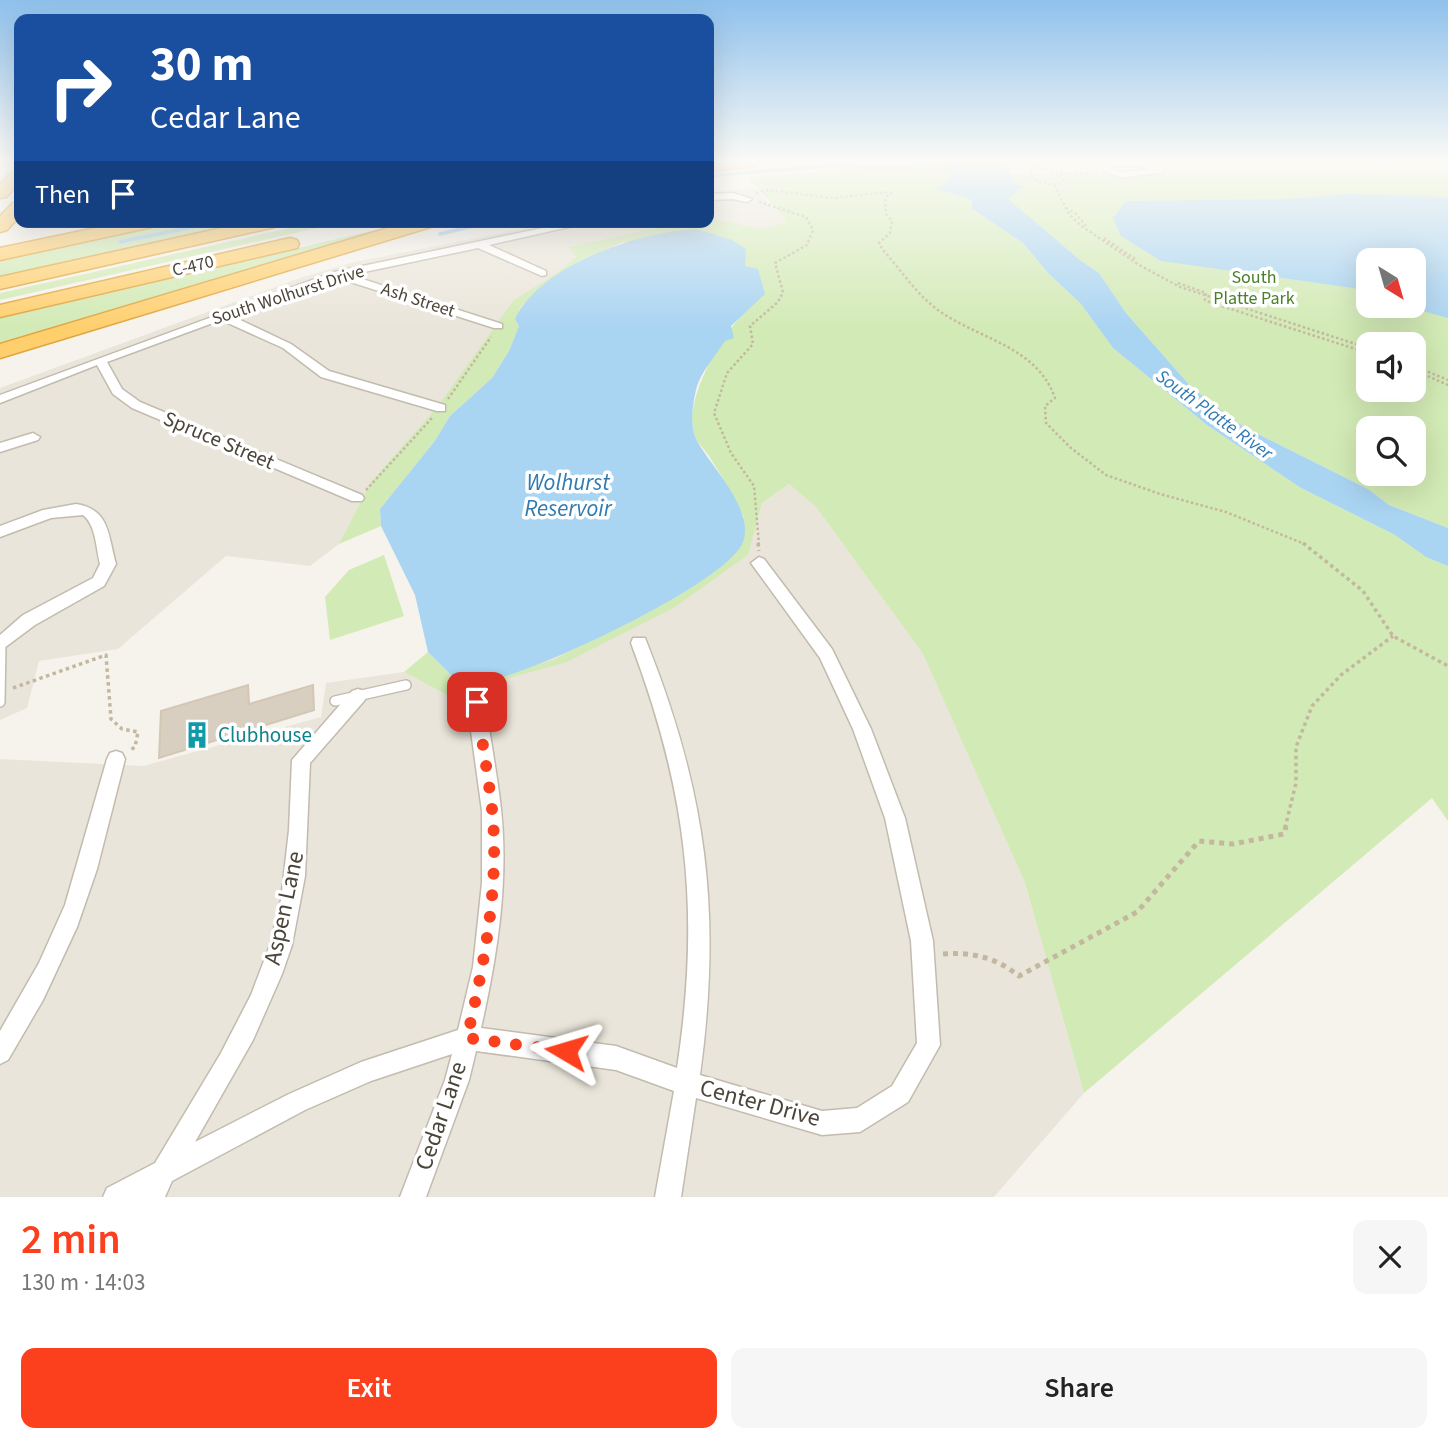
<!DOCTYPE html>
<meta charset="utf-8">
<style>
:root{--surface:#fff;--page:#f6f6f6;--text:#222;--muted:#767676;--accent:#fc3f1d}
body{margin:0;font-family:"Source Sans 3",sans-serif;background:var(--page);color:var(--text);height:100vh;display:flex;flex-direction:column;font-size:26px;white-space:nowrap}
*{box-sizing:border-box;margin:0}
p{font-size:23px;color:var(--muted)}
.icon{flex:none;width:38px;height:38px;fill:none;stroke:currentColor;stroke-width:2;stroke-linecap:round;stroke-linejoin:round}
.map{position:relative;height:1197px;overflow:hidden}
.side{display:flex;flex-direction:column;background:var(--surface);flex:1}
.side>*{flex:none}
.top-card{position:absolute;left:14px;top:14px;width:700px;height:214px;border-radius:14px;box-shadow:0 7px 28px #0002;background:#1a4fa0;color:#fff;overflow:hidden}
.needle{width:46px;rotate:143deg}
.tools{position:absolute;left:1356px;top:248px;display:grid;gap:14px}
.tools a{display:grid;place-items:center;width:70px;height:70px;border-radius:14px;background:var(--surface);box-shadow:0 7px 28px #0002;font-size:35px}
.pin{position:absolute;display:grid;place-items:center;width:60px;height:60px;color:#fff;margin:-30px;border-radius:14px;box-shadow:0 4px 10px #0006}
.me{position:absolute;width:77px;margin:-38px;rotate:277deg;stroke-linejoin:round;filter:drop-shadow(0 0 5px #0008)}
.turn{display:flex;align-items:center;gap:24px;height:147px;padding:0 21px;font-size:32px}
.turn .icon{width:91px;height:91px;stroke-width:2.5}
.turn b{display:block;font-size:49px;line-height:60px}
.then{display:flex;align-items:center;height:66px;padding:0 21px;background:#0003;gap:14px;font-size:26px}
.round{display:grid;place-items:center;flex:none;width:74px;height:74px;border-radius:14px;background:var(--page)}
.head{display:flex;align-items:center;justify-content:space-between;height:119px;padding:0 21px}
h1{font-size:42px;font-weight:600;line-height:52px;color:var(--accent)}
.button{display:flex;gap:14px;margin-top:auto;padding:14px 21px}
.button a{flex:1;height:80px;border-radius:14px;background:var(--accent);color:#fff;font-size:28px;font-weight:600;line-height:80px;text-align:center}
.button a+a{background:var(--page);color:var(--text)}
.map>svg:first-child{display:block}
.residential{fill:#eae5da}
.green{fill:#d2eab5;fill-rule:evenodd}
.water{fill:#a9d4f2}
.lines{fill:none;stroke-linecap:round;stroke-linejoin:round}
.stream{stroke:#a9d4f2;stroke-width:3.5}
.building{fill:#d8cfc1;stroke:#d3c7b4;stroke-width:2}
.lane-far1-casing{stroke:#c2bbae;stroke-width:8}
.lane-casing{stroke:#c2bbae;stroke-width:12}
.street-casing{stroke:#c2bbae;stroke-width:3}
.highway-casing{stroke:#e0a43c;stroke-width:3}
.path-far2{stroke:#c4b79f;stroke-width:2.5;stroke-dasharray:2.5 2.5;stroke-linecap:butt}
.path-far1{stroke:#c4b79f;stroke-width:3.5;stroke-dasharray:3.5 3.5;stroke-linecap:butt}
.path{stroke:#c4b79f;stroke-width:5;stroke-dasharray:5 5;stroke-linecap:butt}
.lane-far1{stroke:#fff;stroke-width:5}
.lane{stroke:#fff;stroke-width:9}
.street{fill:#fff;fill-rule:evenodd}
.highway{fill:#ffcf6e;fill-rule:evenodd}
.route{stroke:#fc3f1d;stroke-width:12;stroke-dasharray:0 21.6}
.labels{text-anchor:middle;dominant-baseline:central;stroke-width:7;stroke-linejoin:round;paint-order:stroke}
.far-street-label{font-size:18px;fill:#4b4439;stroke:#fff}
.far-park-label{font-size:18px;fill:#4a7f2a;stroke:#fff}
.far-water-label{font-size:19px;font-style:italic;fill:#2e7ab2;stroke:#fff}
.street-label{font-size:21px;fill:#4b4439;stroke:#fff}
.culture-label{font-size:21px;fill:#0d838f;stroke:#fff;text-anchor:start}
.water-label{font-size:23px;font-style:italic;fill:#2e7ab2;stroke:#fff}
.near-street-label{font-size:24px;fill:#4b4439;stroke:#fff}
</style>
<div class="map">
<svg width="1448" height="1197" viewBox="0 0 1448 1197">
<rect width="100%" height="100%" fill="#f6f3ec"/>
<path class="residential" d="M755,188L787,222L761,229L709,218V192Z
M556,222H683L570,247L576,257L557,273L371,482L339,544L310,566L226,556L118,649L39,661L27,708L0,720V388L306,276L355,262Z
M789,484L816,507L923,654L1025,883L1084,1093L994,1197H0V759L143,766L321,717L326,683L404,672L447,695L747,556L762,503Z"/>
<path class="green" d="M949,162L950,178L937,189L972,200L971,208L1023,243L1048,273L1081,304L1113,348L1207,425L1301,488L1395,535L1426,557L1448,566V821L1432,798L1084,1093L1025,883L923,654L816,507L789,484L762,503L748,555L675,607L567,662L447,695L404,672L428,652L456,680L497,678L553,660L669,601L744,517C734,499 724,479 712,461C708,453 701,447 696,439C679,407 721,336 743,314L745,266L623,242L581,260L538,290L521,306L515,319L519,326L509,351L492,378L450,416L434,442L380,509L381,526L339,544L371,482L438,406L514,300L557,273L576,257L569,247L683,222H709V218L761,229L787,222L748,177Z
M1448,172V528L1389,505L1368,489L1244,427L1192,388L1126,313L1099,273L1080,260L1007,199L1024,186L1016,184L1007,174ZM1368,261H1414V306H1368ZM1368,345H1414V390H1368ZM1368,429H1414V474H1368Z
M167,222H251L0,276V255Z
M317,222H343L0,300V293Z
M410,222L0,346V317Z
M384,555L404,616L330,640L325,597L349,570Z"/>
<path class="water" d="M949,162H1006L1010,168L1008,174L1013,176L1016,184L1025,186L1008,199L1080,260L1099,273L1126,313L1192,388L1244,427L1368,489L1389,505L1448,528V566L1426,557L1395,535L1301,488L1207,425L1113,348L1081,304L1048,273L1023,243L971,208L972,200L936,189L950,178Z
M1352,194L1448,197V318L1405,306H1414V261H1368V294L1353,288L1161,261L1121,236L1113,218L1126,201L1282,199Z
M696,229L732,240L746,249L745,266L758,269L765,294L731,326L734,338L725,341C716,355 702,371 697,386C693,401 689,425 696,439C710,466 755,509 743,542C728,582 543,668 498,678C485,681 469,679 456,680L428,652L415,595L381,526L380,509L434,442L450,416L492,378L509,351L519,326L515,319C541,264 639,232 696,229Z"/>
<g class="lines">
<path class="stream" d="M709,176L828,166L954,169
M440,234L490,222
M120,242L216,222"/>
</g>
<path class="building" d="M248,685L249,704L313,685L314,710L159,758L161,711Z"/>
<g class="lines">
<defs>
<path id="lane-far1" d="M1137,163L1162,170L1120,175L1105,168L1113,164Z"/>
<path id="lane" d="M335,701L406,685
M0,702L1,644"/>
<path id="street" d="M733,193L752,199L747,202L733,199L709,200V194Z
M571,222H591L489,245L546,271V275L542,276L478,248L350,275L502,324V328H494L338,278L232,316L291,344L329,371L445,405V411H437L321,377L283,348L221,320L107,362L122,389L140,402L362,495L364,498L362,501H352L132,408L113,394L97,365L0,403V395L334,272Z
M33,433L40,437L38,440L0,452V443Z
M76,504C110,509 108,536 116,564L104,586L35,625L0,651V635L23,615L93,578L100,564C96,548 96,525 83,515L51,518L0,537V526L43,510Z
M759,557L764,559L832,649L871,729L905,818L933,941L940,1045L908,1102L860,1132L822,1135L696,1098L681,1197H655L674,1091L616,1070L476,1051L469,1080L426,1197H400L445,1080L452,1054L371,1081L305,1110L172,1181L165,1197H103L107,1188L155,1163L221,1053L251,995L270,945L281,900L289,830L292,760L352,691L358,689L364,691L367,696L364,701L310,763L305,876L292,945L282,974L253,1040L195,1142L289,1094L361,1062L458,1030L473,967L482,883V811L467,702L470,697L476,695L482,697L485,702C490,737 497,773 501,809C509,882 497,958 481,1028L616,1046L677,1068C701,911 687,791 631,643L633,638H645L647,643C707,794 722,914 700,1075L822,1111L857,1108L892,1086L917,1043L911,941L885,818L853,729L820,658L754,567L751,563Z
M116,751L122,753L125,759L97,869L77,927L43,1000L8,1060L0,1064V1031L39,963L65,905L107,759L110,753Z"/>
<path id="highway" d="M709,162H760L752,167L709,171Z
M19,170V184L6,197L0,198V184L13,171Z
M19,202V217L7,230L0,232V216L13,203Z
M124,222H161L152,227L0,260V248Z
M249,222H284L275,227L0,289V277Z
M408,222H437L434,226L0,358V344Z
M290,238L297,240L299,244L297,248L0,317V305Z"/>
</defs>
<use href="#lane-far1" class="lane-far1-casing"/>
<use href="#lane" class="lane-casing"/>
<use href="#street" class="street-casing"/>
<use href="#highway" class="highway-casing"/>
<path class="path-far2" d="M1022,162L1060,174L1063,180L1054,185L1034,180L1030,174L1037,168
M1339,162L1448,163
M1171,164L1303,162
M1060,174L1097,172
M1054,185L1069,214L1080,225L1139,265L1180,287L1368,348
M892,192L885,198L886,214L892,221L890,233L879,243L883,250C901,270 916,294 938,310C978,339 1037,346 1055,398L1045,406L1046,423L1071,448L1106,475L1160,494L1226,512L1307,545
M756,193L768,190L832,198L890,192
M1066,208L1075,213L1086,226
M1104,238L1135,259
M1178,283L1206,293L1205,300L1209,302L1368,353
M1414,366L1448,380
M1414,370L1448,385
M448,399L491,337
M366,490L432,418
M759,545L754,486L731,453L714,413L727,373L753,344L750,326L778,302L783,292L775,263L807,245L813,230L806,217L759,202"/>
<path class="path-far1" d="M758,543L759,551
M1303,543L1363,591L1393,636L1448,666
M13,688L106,655L111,719L122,729L138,732L135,747L129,751
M1285,828L1296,783V747L1312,706L1341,675L1393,636"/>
<path class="path" d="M943,954C973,952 995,957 1019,976L1137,912L1199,841L1233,844L1284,834L1286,826"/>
<use href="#lane-far1" class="lane-far1"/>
<use href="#lane" class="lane"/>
<use href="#street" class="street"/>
<use href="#highway" class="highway"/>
</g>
<linearGradient id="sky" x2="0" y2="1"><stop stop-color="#8fc1ec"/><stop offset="0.49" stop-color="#fbfaf6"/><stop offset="1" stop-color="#fbfaf6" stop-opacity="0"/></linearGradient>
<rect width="1448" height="329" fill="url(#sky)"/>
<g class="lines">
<path class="route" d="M477,702C481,738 488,773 492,809C500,885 484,964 467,1038L566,1051"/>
</g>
<defs>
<symbol id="building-bare" viewBox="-9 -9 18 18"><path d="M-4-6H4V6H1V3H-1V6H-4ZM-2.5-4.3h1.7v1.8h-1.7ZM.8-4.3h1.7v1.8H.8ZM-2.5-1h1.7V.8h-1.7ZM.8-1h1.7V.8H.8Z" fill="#0f9aa8" stroke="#fff" stroke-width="2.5" paint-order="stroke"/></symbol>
</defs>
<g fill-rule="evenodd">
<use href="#building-bare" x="178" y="716" width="38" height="38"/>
</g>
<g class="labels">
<g class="far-street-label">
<text transform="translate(193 266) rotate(-13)">C-470</text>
<text transform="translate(288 295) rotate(-18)">South Wolhurst Drive</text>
<text transform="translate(418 300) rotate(18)">Ash Street</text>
</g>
<g class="far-park-label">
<text x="1254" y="277">South<tspan x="1254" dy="21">Platte Park</tspan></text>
</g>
<g class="far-water-label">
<text transform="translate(1214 415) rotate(36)">South Platte River</text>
</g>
<g class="street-label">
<text transform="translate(219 440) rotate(23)">Spruce Street</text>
</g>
<g class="culture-label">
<text x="218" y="735">Clubhouse</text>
</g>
<g class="water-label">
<text x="568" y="482">Wolhurst<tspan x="568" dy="26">Reservoir</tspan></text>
</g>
<g class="near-street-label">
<text transform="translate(284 908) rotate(-78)">Aspen Lane</text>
<text transform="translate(760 1103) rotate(15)">Center Drive</text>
<text transform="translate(441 1116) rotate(-71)">Cedar Lane</text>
</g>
</g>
</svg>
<div class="tools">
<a><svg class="needle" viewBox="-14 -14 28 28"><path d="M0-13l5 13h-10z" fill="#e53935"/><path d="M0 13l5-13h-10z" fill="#767676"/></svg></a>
<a><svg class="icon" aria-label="sound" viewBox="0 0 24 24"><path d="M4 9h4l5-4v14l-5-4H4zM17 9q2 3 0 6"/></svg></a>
<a><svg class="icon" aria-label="search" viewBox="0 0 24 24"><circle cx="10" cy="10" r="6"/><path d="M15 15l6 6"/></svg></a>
</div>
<div class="pin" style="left:477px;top:702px;background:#d93025"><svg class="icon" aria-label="arrive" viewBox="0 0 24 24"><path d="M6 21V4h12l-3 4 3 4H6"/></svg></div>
<svg class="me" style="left:566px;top:1051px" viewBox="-20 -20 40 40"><path d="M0-17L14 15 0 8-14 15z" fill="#fc3f1d" stroke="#fff" stroke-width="4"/></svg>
<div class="top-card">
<div class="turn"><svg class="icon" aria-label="right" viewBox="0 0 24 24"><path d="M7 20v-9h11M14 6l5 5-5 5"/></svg><div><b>30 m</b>Cedar Lane</div></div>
<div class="then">Then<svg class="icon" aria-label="arrive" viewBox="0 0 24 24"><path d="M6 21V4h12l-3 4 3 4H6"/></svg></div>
</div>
</div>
<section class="side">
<div class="head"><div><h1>2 min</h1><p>130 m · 14:03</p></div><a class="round"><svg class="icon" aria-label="close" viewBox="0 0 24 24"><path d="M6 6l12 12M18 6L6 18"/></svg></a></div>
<div class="button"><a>Exit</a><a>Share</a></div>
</section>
